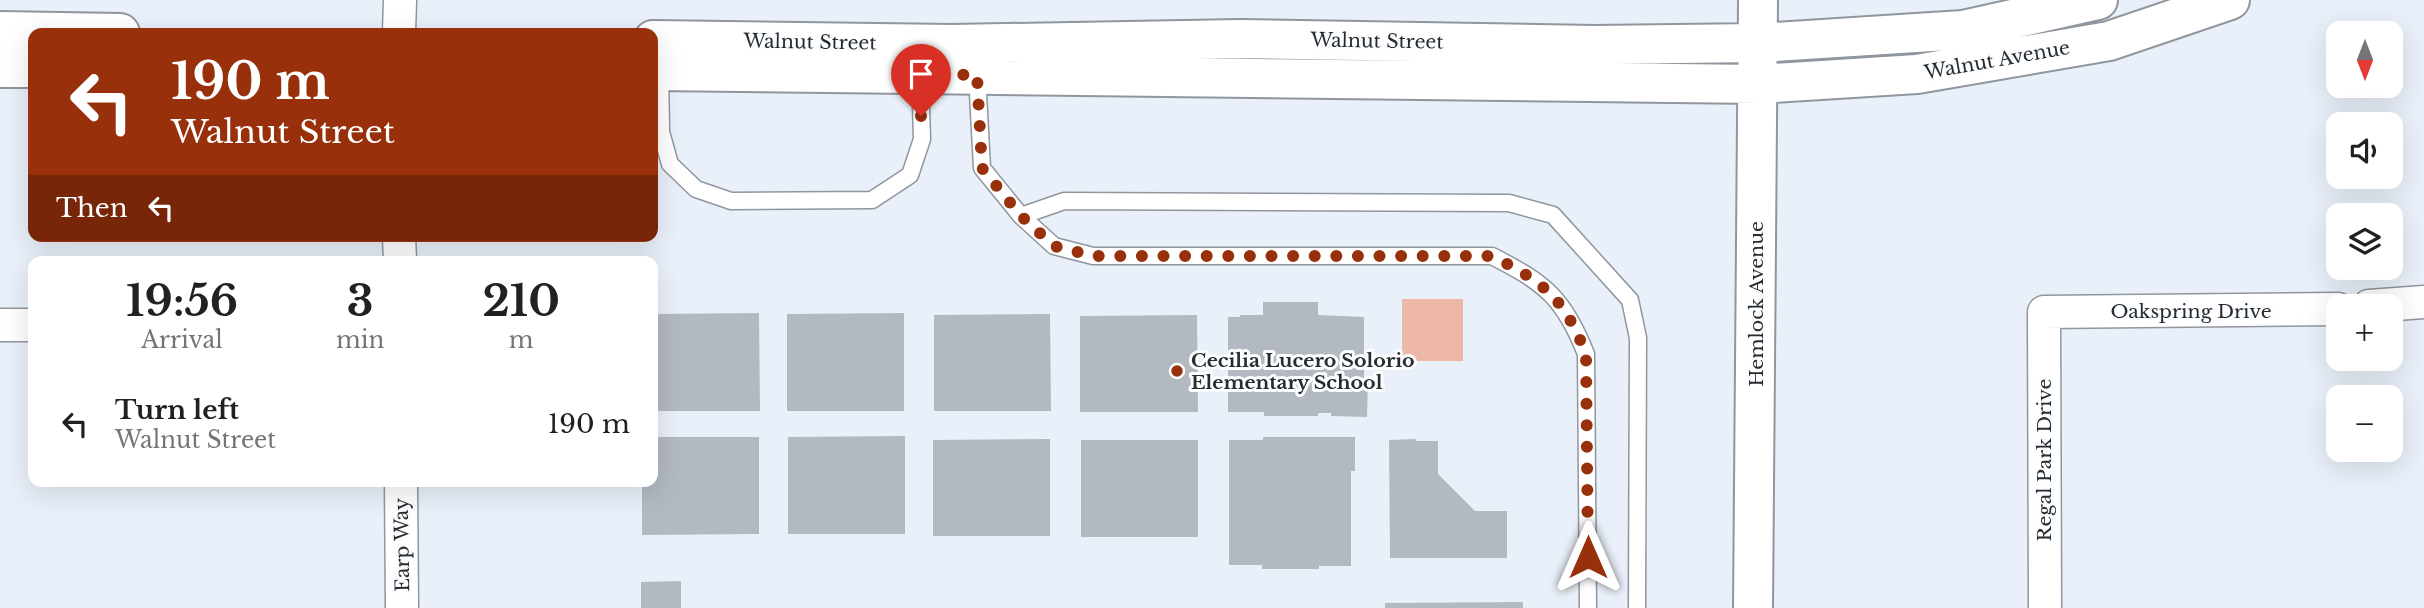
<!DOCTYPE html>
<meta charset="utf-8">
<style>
:root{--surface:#fff;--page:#f6f6f6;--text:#202124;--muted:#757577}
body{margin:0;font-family:"Libre Baskerville",serif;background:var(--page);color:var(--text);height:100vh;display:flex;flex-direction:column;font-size:26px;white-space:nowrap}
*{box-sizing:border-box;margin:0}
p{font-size:23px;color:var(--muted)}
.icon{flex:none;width:38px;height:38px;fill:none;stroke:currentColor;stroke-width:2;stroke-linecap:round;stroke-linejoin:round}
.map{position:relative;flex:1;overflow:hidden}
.side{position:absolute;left:28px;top:256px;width:630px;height:231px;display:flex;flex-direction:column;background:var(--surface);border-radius:14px;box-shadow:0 7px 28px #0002}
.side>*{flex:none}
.guide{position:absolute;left:28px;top:28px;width:630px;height:214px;border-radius:14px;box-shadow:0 7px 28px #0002;background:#97300b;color:#fff;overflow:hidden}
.needle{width:46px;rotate:180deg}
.fabs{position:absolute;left:2326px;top:21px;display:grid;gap:14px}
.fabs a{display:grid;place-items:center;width:77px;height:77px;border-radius:14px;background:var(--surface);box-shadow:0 7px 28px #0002;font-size:35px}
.pin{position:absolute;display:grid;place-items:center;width:60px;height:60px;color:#fff;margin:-72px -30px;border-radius:50% 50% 50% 0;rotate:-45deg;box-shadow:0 0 7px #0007}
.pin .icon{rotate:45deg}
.me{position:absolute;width:77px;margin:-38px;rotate:0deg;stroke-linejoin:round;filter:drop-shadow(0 0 5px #0008)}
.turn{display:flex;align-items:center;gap:24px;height:147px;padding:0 28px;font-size:32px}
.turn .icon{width:91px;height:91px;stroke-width:2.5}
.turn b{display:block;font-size:49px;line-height:60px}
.then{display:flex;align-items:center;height:66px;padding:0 28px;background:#0003;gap:14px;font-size:26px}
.eta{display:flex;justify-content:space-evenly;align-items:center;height:119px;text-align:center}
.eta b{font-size:42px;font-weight:800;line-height:49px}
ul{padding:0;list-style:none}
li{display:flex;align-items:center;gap:21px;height:98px;padding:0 28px}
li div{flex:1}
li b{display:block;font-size:26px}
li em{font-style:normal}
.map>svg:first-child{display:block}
.green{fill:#edb8a8}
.building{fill:#b2b9c1}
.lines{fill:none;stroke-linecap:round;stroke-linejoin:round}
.lane-casing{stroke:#90969e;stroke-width:19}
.street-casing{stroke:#90969e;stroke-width:35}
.secondary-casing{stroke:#90969e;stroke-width:42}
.lane{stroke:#fff;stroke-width:16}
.street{stroke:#fff;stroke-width:32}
.secondary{stroke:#fff;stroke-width:38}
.route{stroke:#97300b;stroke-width:12;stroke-dasharray:0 21.6}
.poi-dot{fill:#97300b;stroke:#fbfdff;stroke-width:2.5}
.labels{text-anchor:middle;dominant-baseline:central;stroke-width:6;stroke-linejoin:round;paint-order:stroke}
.street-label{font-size:19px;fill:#292c2f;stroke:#fbfdff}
.poi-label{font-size:19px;font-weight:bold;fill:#292c2f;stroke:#fbfdff;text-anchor:start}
</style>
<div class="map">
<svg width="2424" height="608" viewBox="0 0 2424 608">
<rect width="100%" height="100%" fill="#e9f0f9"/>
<path class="green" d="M1402,299H1463V361H1402Z"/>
<path class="building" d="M1263,302H1318V315L1364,317V380H1368L1367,417L1331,416V413H1318V416H1264V412H1228V317H1240V315H1263Z
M759,313L760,411H653V314Z
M904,313V411H787V314Z
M1050,314L1051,411H934V315Z
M1197,315L1198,412H1080V316Z
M905,436V534H788V437Z
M653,437H759V534L642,535V481H653Z
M1263,437H1355V471H1351V566H1319V569H1262V565H1229V440H1263Z
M1050,439V536H933V440Z
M1416,439V441H1438V474L1475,511H1507V558H1390L1389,440Z
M1081,440H1198V537H1081Z
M681,581V608H641V582Z
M1523,602V608H1385V603Z"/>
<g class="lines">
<defs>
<path id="lane" d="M660,71L661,132L670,164L696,189L731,201L872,200L910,175L922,139L920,74
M977,75L982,168L1021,216L1054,246L1093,256H1492C1545,283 1564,298 1586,354L1588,608
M1021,216L1064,201L1509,203L1553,215L1630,300L1638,338L1637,608"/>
<path id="street" d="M399,33L400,0
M399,236L400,261
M2369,306L2424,302
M0,325H33
M401,481L402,608
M2045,608L2044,312L2338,309"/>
<path id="secondary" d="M0,31L120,33
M653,40L952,44L1240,39L1594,45L1758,43L1963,30L2098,0
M0,68H33
M653,71L1758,84L1917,74L2109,41L2230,0
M1753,608L1758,0"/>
</defs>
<use href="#lane" class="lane-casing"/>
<use href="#street" class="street-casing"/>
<use href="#secondary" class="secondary-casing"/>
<use href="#lane" class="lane"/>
<use href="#street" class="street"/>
<use href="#secondary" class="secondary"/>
</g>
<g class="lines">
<path class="route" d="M921,116L919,74L977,75L982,168L1021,216L1054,246L1093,256H1492C1545,283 1564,298 1586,354L1588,557"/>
</g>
<circle class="poi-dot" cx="1177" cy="371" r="7"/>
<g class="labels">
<g class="street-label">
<text transform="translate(1377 41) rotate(1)">Walnut Street</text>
<text transform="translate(810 42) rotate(1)">Walnut Street</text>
<text transform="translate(1997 60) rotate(-10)">Walnut Avenue</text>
<text transform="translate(1756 304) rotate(-90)">Hemlock Avenue</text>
<text x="2191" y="311">Oakspring Drive</text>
<text transform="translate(2044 460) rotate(-90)">Regal Park Drive</text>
<text transform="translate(402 545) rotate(-91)">Earp Way</text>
</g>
<g class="poi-label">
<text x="1191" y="360">Cecilia Lucero Solorio<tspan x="1191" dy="22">Elementary School</tspan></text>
</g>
</g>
</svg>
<div class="fabs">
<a><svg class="needle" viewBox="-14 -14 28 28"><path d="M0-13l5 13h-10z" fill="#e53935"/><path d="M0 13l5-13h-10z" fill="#757577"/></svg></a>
<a><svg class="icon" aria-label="sound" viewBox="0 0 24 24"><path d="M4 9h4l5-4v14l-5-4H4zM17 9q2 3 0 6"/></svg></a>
<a><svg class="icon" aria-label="layers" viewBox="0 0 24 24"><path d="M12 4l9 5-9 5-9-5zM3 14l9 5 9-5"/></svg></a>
<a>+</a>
<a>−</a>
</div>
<div class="pin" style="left:921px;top:116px;background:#d93025"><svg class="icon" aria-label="arrive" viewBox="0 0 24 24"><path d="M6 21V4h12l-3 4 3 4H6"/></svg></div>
<svg class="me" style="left:1588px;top:557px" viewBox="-20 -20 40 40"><path d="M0-17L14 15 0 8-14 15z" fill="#97300b" stroke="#fff" stroke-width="4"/></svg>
<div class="guide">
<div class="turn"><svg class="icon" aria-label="left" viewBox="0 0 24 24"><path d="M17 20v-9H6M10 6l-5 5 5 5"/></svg><div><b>190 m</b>Walnut Street</div></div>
<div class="then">Then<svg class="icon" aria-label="left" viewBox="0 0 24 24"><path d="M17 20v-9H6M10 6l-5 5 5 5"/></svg></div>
</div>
<section class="side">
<div class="eta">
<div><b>19:56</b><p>Arrival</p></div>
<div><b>3</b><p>min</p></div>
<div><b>210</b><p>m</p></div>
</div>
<ul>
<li><svg class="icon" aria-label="left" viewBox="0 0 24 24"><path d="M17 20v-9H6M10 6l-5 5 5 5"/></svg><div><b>Turn left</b><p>Walnut Street</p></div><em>190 m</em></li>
</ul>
</section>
</div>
